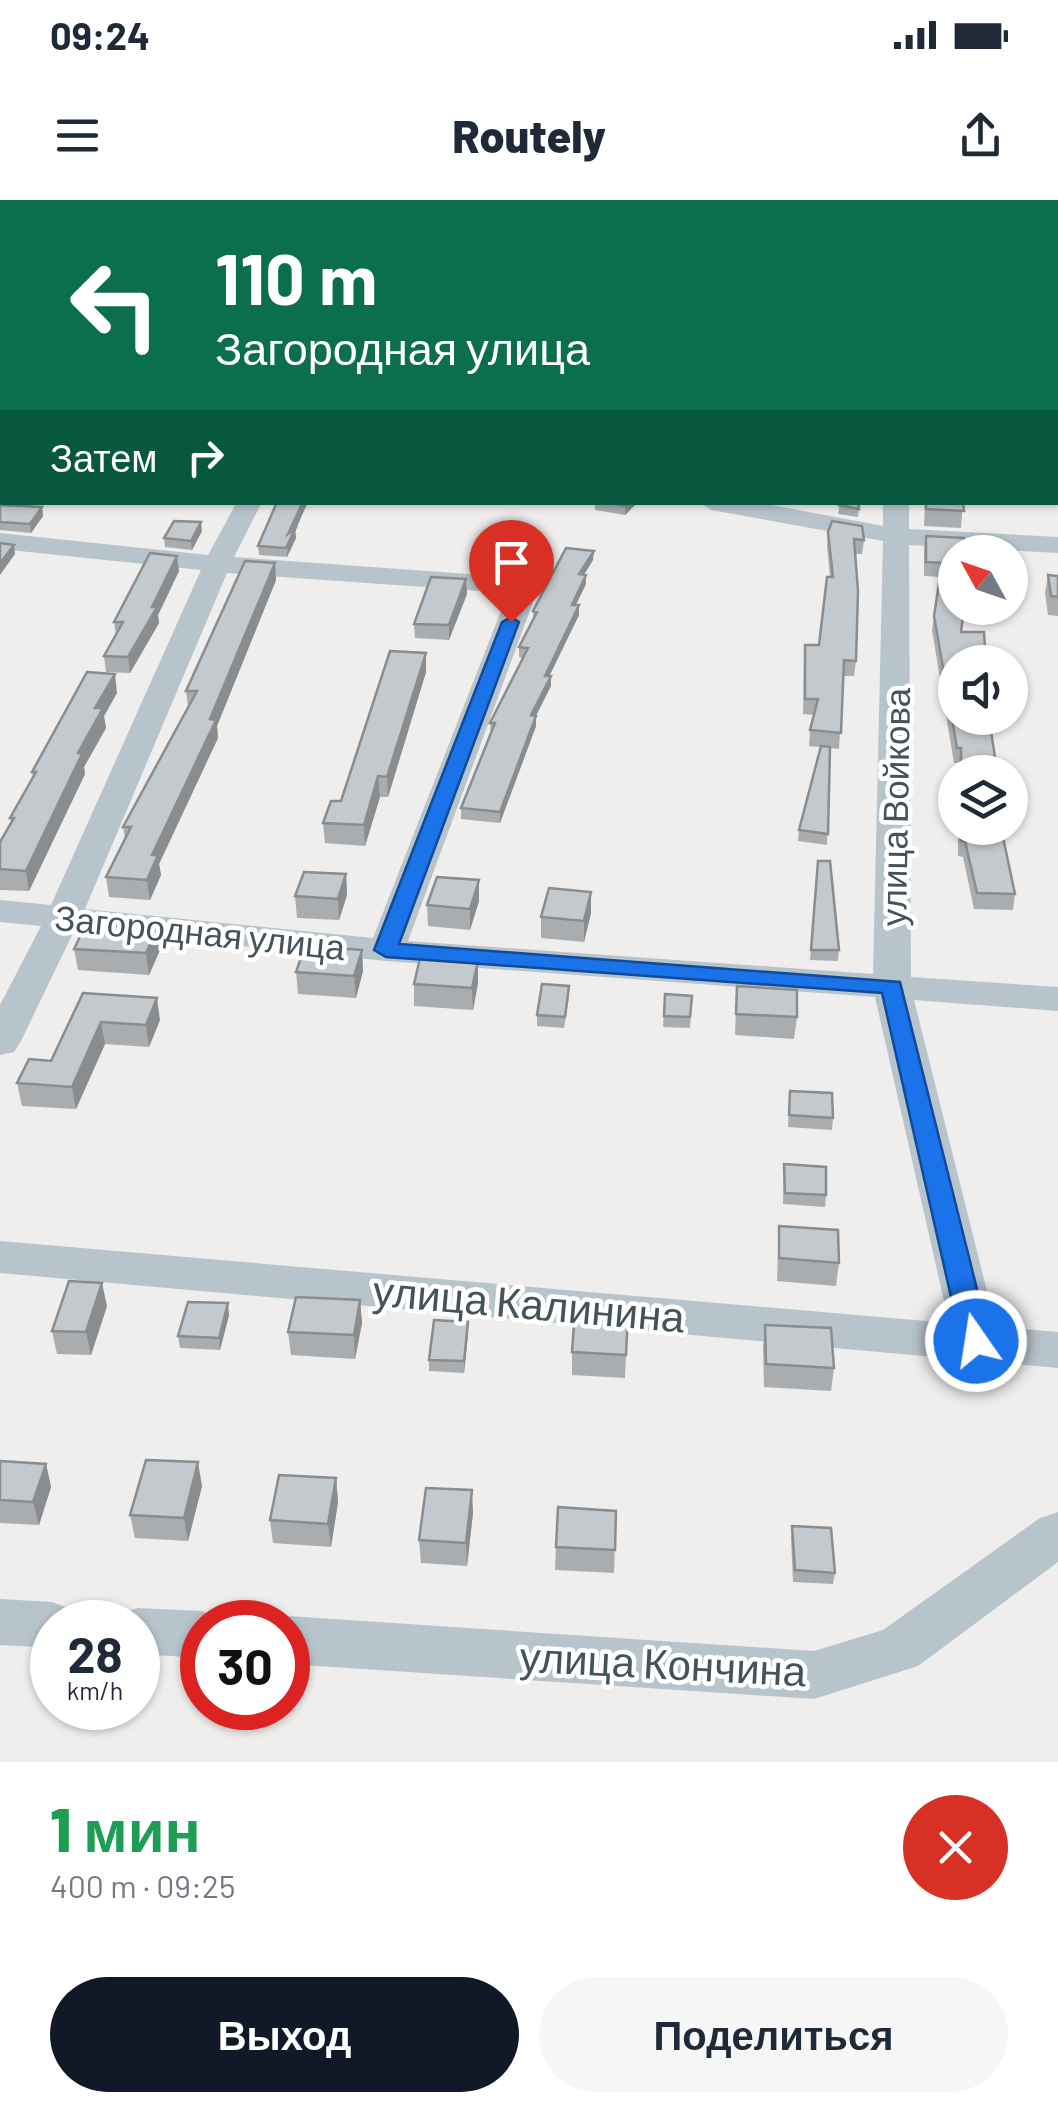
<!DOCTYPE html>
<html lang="ru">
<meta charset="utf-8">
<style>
:root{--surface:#fff;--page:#f6f6f7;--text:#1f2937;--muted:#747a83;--accent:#111827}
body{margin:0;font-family:Barlow,sans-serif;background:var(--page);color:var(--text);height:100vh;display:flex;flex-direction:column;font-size:38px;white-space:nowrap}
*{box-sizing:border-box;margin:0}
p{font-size:32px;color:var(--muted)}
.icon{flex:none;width:55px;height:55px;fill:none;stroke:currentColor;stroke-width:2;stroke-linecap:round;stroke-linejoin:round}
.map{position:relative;height:1562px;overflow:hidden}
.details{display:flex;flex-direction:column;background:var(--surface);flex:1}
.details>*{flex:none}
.banner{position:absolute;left:0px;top:0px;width:1060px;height:305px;box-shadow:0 2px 8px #0004;background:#0b6e4f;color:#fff;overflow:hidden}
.needle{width:65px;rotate:310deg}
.buttons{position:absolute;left:938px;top:335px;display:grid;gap:20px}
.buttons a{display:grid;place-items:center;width:90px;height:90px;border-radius:50%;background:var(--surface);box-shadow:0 2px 8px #0004;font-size:50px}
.speed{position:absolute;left:30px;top:1400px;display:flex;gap:20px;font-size:50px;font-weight:700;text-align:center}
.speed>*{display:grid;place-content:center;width:130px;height:130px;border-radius:50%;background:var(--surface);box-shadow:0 2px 8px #0004;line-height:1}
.speed small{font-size:25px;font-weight:400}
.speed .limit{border:15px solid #d22;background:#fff;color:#111}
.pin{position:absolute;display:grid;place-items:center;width:85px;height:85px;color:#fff;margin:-102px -42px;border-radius:50% 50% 50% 0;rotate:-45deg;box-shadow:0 0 10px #0007}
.pin .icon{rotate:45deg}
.me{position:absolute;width:110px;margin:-55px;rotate:347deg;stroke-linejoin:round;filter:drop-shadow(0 0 8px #0008)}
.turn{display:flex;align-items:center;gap:35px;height:210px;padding:0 50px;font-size:45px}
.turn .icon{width:130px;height:130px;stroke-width:2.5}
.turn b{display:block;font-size:70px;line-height:85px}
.then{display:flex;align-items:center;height:95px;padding:0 50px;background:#0003;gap:20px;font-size:38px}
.round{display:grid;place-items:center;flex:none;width:105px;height:105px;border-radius:52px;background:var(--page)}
.overview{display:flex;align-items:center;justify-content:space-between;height:170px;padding:0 50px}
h1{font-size:60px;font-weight:800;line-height:75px;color:#1e9e55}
.action{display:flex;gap:20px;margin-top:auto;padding:20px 50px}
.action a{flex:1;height:115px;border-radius:60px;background:var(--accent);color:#fff;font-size:40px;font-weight:800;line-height:115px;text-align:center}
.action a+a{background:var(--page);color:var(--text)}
.status{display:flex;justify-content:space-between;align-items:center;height:70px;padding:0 50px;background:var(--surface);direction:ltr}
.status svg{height:28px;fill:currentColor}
header{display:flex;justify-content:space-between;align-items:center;height:130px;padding:0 50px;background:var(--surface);font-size:45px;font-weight:800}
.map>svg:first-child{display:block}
.green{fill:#baefc8}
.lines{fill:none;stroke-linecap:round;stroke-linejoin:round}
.minor{fill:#b8c4cb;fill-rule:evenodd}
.wall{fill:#a9adb0}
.shaded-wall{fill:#898d90}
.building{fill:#c4c9cd;stroke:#898d90;stroke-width:2.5}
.route{fill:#1a73e8;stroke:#114b97;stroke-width:2.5}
.labels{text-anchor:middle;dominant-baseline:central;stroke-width:9;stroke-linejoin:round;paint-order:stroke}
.street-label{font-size:35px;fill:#45535b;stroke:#fff}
.near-street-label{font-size:42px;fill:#45535b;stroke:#fff}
</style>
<div class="status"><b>09:24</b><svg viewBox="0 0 49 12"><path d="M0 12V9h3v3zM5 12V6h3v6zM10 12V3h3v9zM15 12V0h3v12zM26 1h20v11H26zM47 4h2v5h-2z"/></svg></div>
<header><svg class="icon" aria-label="menu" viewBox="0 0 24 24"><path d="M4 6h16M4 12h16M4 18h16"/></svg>Routely<svg class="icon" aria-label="share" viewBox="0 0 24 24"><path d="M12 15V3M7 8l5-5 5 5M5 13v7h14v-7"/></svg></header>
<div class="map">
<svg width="1058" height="1562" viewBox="0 0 1058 1562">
<rect width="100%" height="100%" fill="#f0eded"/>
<path class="green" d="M0,0H1013L2,2L0,7Z"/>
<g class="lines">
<path class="minor" d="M237,302H262L234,357L525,378L539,386L408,741L873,774L883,341L711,310L699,302H756L883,326V302H909V329L1058,337V353L909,345L911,777L1058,787V811L914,800L996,1127L1058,1132V1168L0,1073V1041L949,1123L875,797L386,761L75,729L20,843L14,852L0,855V805L41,726L0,722V700L51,705L201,370L0,349V333L208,355ZM227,373L508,393L373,738L85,709Z
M1058,1312V1362L918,1466L814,1499L288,1464V1422H271L288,1416L814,1451L883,1430L1040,1318Z
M0,1399L52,1402L71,1409L78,1422H52V1448L0,1445Z
M138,1408L202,1411L223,1422H202V1458L138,1454V1422H115L119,1414Z"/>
</g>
<path class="wall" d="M277,302H308L295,330L296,338L287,357L259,355L258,346Z
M595,302H638L625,315L595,310Z
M840,302L859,309L858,317L838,314Z
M925,302H963L961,328L924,326Z
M0,305L42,307L43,316L31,333L0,330Z
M202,331L192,350L165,347L164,338Z
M828,332L864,340L862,354H855L856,461L854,476H843L839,549L830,548L827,645L798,641L799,630L820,547L809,546L810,530L814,515L803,514L804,460L805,445H819L830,377L827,346Z
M926,336L964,338L955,462L995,557L993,572H959V563H954L932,430L940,377L924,376V350Z
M593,360L584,375L586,384L576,405H579V415L549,476H551V486L536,516V526L500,623L461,619V608L491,533L490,523L523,458L519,457V447L533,420V411Z
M275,363L276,380L217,526L218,538L159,664L161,675L150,700L109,697L106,677L125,638L123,627L188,507L186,491Z
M179,371L158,415L159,423L130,473L106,472L104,456L116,435L114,422Z
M1048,375L1058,376V416L1048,415L1045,393Z
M466,379L467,394L449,440L415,438L414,424Z
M426,453V472L388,597H380L365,646L325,643L323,623L341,601Z
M117,493L104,516L106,528L84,567L85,574L29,691L0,690V642L11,623L10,618L33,578L32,572Z
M958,628H1001L1015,694L1013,710L974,709L963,657L958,656Z
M818,661L839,750L838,761L810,760Z
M346,674L347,695L339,720L297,718L295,696Z
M591,692V713L584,742L541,738V717Z
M479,701L470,730L428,726L427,705Z
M74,749L160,750L149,775L78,770Z
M362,750L363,771L356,798L298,794L296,772Z
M478,783L473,810L414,806V784Z
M737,786L797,817L794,839L735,835Z
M83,793L160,820L149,847L105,844L76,909L22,906L17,883L51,861Z
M665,794L692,796L690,828L663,827Z
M569,797L564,828L537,826V815Z
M790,891L833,918L832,930L788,927Z
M784,964L826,995L825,1007L783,1004Z
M779,1026L839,1063L836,1086L777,1081Z
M360,1100L362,1123L355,1159L291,1155L288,1132Z
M107,1106L91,1155L57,1154L52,1131Z
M628,1114L625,1178L572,1175V1152Z
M229,1115L220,1150L180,1148L178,1136Z
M765,1125L834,1168L831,1191L764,1187L763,1148Z
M468,1134L464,1173L429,1171V1160Z
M0,1261L46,1264L51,1287L39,1325L0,1323Z
M336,1278L338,1302L331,1347L273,1343L270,1320Z
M202,1286L188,1341L135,1338L130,1315Z
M616,1311L614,1373L555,1370L556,1347Z
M473,1313L467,1366L421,1363L419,1340Z
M792,1326L835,1373L833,1384L793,1382L791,1338Z"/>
<path class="shaded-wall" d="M303,302H308L295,331V329L296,338L287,357L288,334Z
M629,302H638L625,315V306Z
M42,307L43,316L31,333L30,324Z
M201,322L202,331L192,350L191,341Z
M14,345L15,354L0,375V363Z
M594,351L593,360L578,384L579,374Z
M177,356L179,371L158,415L159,423L130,473L128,457Z
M275,363L276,380L217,526L218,538L159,664L161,675L150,700L147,680L152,655Z
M586,375V384L571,414L572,405Z
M466,379L467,394L449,440V425Z
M579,405V415L545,485V476Z
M426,453V472L388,597L387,577Z
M115,474L117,493L104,516L106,528L84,567L85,574L29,691L26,671L78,553L95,508Z
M551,476V486L531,525V515Z
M536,516V526L500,623V612Z
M378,576L380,597L365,646L364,625Z
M346,674L347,695L339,720L338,699Z
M479,680V701L470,730V709Z
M591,692V713L584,742V721Z
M157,729L160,750L149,775L146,753Z
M362,750L363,771L356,798L354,776Z
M478,761V783L473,810L472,788Z
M157,798L160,820L149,847L146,825Z
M101,822L105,844L76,909L72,887Z
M102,1083L107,1106L91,1155L86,1132Z
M360,1100L362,1123L355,1159L354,1135Z
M228,1103L229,1115L220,1150L219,1138Z
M468,1122V1134L464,1173V1161Z
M198,1262L202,1286L188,1341L184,1318Z
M46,1264L51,1287L39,1325L33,1302Z
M336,1278L338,1302L331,1347L328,1324Z
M472,1290L473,1313L467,1366L466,1343Z"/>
<path class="building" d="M2,194V208H0V196Z
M277,302H303L288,334L295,329L286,348L258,346Z
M603,302H629L625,306Z
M840,302H858L859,309L839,305Z
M926,302H963L964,311L926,309Z
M0,305L42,307L30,324L0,322Z
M174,321L201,322L191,341L164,338Z
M832,321L862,326L864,340L854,339L858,391L856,461L844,460L841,533L810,530L818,499H805V445H819L827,377H833L828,332Z
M926,336L964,338L965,352H955V408H964L961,432H984L986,462H955V518H989L995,557H986L988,572H961V548H957L934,416L942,363L926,362Z
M0,343L14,345L0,363Z
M566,348L594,351L579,374L586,375L572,405H579L545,476H551L531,515L536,516L500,612L461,608L495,523H490L528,448L519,447L537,412L533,411Z
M150,353L177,356L152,407H157L128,457L104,456L123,422H114Z
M245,361L275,363L210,519L216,520L152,655H158L147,680L106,677L131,627H123L197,491H186Z
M1048,375L1058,376V397L1051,396Z
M431,377L466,379L449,425L414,424Z
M390,451L426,453L387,577L378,576L364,625L323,623L331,601H341Z
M87,472L115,474L95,508H103L78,553L82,554L26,671L0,669V642L14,618H10L36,572H32Z
M821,546L830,547L828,634L799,630Z
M961,628H1001L1015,694L977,693L965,641H961Z
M818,661H830L839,750H811Z
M304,672L346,674L338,699L295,696Z
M437,677L479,680L470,709L427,705Z
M549,688L591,692L584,721L541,717Z
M86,724L157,729L146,753L74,749Z
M305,746L362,750L354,776L296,772Z
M420,758L478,761L472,788L414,784Z
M542,784L569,786L565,817L537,815Z
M737,786L797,790V817L736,814Z
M83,793L157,798L146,825L101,822L72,887L17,883L29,859L51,861Z
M665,794L692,796L690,817L664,816Z
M790,891L832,893L833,918L789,915Z
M784,964L826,967V995L785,993Z
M779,1026L838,1030L839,1063L779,1058Z
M69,1081L102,1083L86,1132L52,1131Z
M296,1097L360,1100L354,1135L288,1132Z
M188,1102L228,1103L219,1138L178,1136Z
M575,1111L628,1114L626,1155L572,1152Z
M434,1120L468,1122L464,1161L429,1160Z
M765,1125L831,1128L834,1168L766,1164Z
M146,1260L198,1262L184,1318L130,1315Z
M0,1261L46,1264L33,1302L0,1300Z
M279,1275L336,1278L328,1324L270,1320Z
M426,1288L472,1290L466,1343L419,1340Z
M558,1307L616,1311L615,1350L556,1347Z
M792,1326L831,1328L835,1373L795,1370Z"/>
<path class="route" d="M511,417L519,422L399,744L900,782L990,1141L986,1148L976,1152L965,1148L961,1141L882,793L386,757L374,750L502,422Z"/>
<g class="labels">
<g class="street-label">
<text transform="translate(894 607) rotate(-89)">улица Войкова</text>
<text transform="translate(200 731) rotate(6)">Загородная улица</text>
</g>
<g class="near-street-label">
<text transform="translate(529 1102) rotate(5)">улица Калинина</text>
<text transform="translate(663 1462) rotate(3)">улица Кончина</text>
</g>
</g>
</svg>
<div class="buttons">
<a><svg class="needle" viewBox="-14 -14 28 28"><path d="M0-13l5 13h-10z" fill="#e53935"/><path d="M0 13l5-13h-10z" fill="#747a83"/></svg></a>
<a><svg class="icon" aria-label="sound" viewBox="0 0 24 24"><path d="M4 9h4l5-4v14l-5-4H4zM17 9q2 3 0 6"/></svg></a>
<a><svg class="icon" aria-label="layers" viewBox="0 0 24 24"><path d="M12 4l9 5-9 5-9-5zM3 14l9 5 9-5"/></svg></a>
</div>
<div class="speed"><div>28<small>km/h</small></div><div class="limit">30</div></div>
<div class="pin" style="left:511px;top:422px;background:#d93025"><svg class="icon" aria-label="arrive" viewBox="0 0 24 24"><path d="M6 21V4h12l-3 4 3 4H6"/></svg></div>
<svg class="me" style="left:976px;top:1141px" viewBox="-20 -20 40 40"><circle r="17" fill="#1a73e8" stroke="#fff" stroke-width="3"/><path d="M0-11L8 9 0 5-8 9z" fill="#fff"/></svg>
<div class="banner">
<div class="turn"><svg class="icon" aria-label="left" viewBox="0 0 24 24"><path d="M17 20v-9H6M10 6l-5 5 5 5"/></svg><div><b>110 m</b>Загородная улица</div></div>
<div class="then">Затем<svg class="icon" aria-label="right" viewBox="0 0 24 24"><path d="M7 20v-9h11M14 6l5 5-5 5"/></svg></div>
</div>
</div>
<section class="details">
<div class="overview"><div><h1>1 мин</h1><p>400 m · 09:25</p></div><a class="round" style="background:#d93025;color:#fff"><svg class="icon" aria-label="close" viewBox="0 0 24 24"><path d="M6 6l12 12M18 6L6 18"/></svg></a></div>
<div class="action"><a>Выход</a><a>Поделиться</a></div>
</section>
